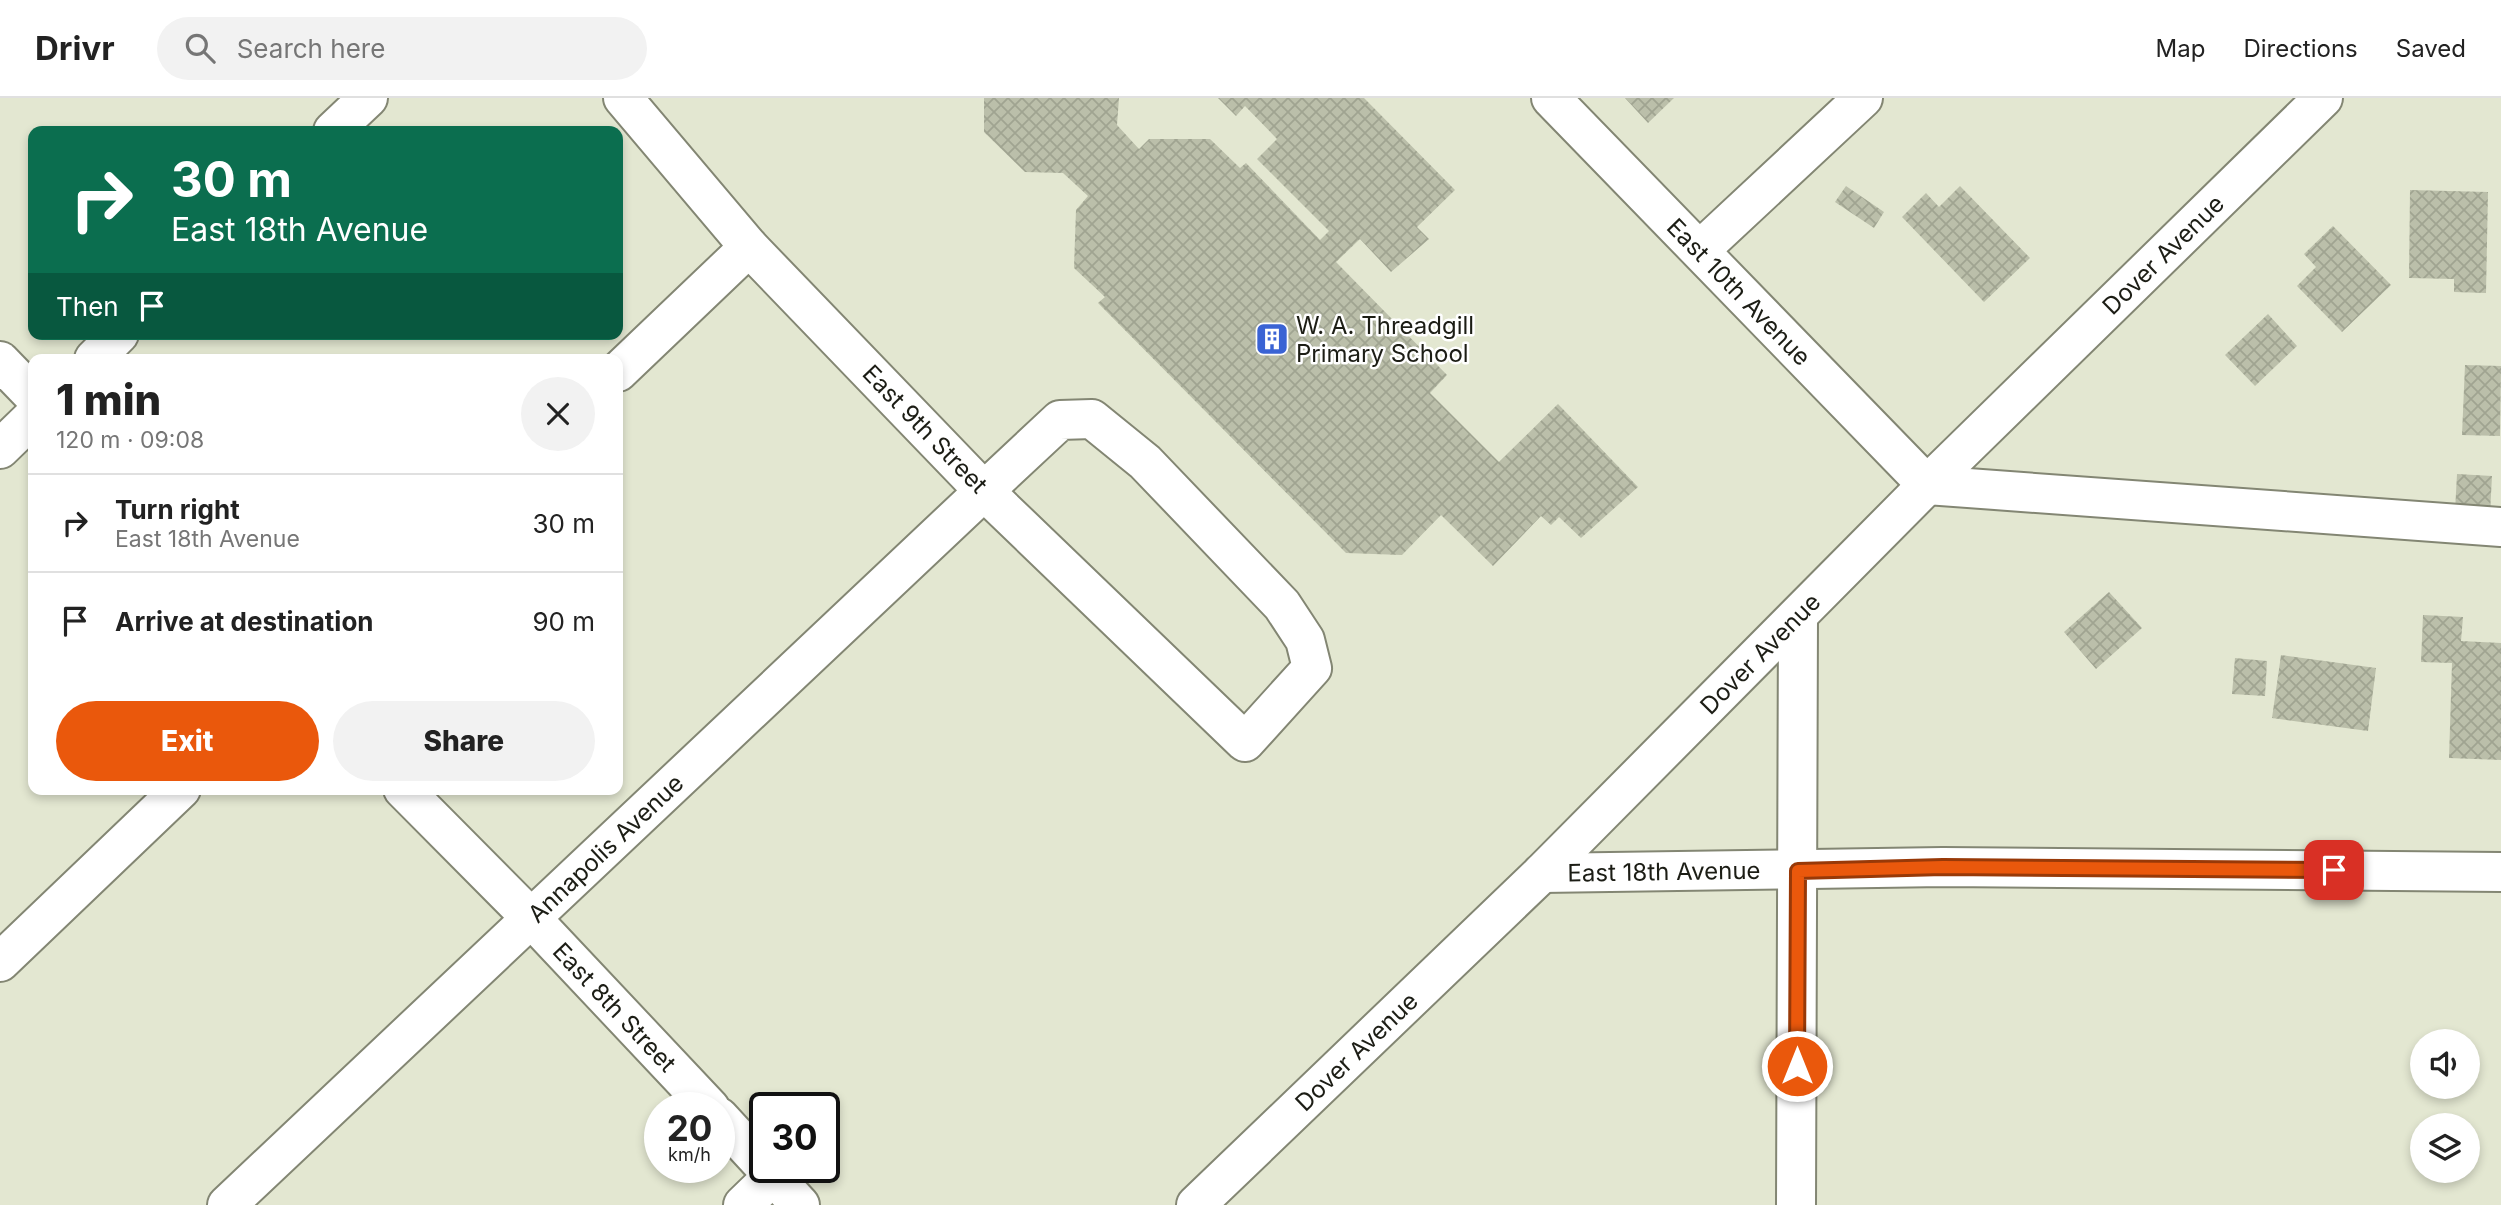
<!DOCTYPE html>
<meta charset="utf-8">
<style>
:root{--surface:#fff;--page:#f2f2f2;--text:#222;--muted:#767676;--line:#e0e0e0;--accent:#ea580c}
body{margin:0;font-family:Inter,sans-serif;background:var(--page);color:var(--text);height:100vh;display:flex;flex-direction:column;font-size:26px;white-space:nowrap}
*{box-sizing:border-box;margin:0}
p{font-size:23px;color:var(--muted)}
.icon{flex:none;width:38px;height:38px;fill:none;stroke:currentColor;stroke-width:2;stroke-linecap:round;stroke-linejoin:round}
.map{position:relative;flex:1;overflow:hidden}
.sheet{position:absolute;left:28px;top:256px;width:595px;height:441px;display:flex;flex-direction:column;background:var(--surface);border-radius:14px;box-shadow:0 4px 10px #0003}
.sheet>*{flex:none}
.hud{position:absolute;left:28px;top:28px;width:595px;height:214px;border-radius:14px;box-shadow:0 4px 10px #0003;background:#0b6e4f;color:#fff;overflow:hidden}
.fabs{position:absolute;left:2410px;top:931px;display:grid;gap:14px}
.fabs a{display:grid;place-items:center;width:70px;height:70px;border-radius:50%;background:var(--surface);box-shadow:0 4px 10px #0003;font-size:35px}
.speed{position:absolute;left:644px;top:994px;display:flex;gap:14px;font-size:35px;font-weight:700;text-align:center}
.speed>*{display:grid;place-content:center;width:91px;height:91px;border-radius:50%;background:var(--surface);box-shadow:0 4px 10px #0003;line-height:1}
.speed small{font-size:18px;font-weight:400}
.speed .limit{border:4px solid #111;border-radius:10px;background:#fff;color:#111}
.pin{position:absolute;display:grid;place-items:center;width:60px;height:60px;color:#fff;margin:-30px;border-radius:14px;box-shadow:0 4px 10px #0006}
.me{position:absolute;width:77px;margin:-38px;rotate:0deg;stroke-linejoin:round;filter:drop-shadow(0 0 5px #0008)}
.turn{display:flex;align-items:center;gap:24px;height:147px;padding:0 28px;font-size:32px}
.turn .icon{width:91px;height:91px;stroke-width:2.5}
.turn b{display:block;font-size:49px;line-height:60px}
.then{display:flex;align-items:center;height:66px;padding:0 28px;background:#0003;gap:14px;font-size:26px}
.round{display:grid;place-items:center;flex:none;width:74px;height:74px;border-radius:37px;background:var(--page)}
.summary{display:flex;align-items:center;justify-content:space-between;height:119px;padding:0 28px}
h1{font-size:42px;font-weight:800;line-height:52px}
.primary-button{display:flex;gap:14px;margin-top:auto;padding:14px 28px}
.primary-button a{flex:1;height:80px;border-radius:42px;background:var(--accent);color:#fff;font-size:28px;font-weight:800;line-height:80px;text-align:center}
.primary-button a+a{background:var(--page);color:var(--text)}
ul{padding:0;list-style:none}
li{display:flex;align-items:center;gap:21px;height:98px;padding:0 28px;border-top:2px solid var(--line)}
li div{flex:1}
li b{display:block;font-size:26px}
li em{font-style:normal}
header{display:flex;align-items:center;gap:42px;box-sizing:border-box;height:98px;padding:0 35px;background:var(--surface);border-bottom:2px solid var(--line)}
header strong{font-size:33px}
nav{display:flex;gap:38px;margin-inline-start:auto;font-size:24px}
.search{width:490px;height:63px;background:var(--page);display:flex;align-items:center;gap:18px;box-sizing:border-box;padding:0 24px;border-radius:38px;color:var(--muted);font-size:26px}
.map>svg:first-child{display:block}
.building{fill:url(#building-cross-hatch)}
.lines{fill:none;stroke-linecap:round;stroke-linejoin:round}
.minor-casing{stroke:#838673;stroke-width:42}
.minor{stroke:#fff;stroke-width:38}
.route-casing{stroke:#983908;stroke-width:18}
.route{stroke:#ea580c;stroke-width:12}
.labels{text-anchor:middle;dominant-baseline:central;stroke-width:5;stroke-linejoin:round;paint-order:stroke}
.street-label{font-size:24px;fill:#1c1d15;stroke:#fff}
.poi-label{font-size:24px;fill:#1c1d15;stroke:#fff;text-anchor:start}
</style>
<header>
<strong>Drivr</strong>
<div class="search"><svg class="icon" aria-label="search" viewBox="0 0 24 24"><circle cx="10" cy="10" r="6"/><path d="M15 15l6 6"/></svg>Search here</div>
<nav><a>Map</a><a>Directions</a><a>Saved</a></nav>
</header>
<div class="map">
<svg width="2501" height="1107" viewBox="0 0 2501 1107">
<defs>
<pattern id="building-cross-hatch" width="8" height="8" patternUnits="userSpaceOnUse" patternTransform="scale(1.75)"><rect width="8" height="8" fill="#bbbfaa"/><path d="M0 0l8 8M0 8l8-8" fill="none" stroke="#a0a491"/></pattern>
</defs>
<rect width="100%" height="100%" fill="#e3e7d1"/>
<path class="building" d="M984,0H1119L1117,27L1139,51L1149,41H1210L1240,70L1246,65L1320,142L1329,133L1257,61L1277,41L1245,8L1236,18L1218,0H1364L1455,92L1417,129L1429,141L1391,174L1360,141L1336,164L1447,277L1430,295L1499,364L1558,306L1638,389L1581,440L1559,419L1551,427L1541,418L1493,468L1441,417L1402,457L1346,455L1098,205L1105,199L1074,170L1076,112L1088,98L1063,75L1025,74L984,34Z
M1625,0H1674L1648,25Z
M1846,88L1884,114L1874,130L1835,104Z
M1960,88L2030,160L1984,204L1902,119L1926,95L1939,109Z
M2410,92L2488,94L2486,195L2454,194V181L2409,180Z
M2333,128L2391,187L2342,234L2297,188L2316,169L2304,156Z
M2268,216L2297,248L2255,288L2225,257Z
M2465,267L2501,268L2500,338L2462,337Z
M2457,376L2492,378L2490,416L2455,414Z
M2109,494L2142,530L2096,571L2064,534Z
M2423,517L2463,519L2461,543L2501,545V662L2449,660L2452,565L2421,564Z
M2281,557L2376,570L2368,633L2272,620Z
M2235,560L2267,563L2265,598L2232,596Z"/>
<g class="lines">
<defs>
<g id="minor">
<path id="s1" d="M1551,0L1927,387L2501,429"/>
<path d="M333,33L368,0"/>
<path d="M1700,152L1863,0"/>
<path d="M94,261L119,236"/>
<path d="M0,263L33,297"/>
<path d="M618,274L749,149"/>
<path d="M0,351L33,319"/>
<path id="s2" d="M403,691L532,821L710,1010"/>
<path id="s3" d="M1542,775L1943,769L2501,774"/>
<path d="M0,864L181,691"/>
<path d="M719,1019L765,1069"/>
<path d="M765,1069L800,1107"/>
<path id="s4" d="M227,1107L984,393L1060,322L1092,321L1145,364L1282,507L1305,542L1312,570L1245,644L984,393L749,149L623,0"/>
<path d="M743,1107L773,1078"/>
<path id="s5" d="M1196,1107L1542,775L1927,387L2323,0"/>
<path d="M1796,1107L1798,519"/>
</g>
</defs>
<use href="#minor" class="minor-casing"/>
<use href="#minor" class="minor"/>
</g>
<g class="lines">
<defs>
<path id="route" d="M1797,968L1798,773L1943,769L2334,772"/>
</defs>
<use href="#route" class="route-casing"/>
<use href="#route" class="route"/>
</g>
<defs>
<symbol id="building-square" viewBox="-11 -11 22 22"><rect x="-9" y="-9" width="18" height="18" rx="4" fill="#3a63d4" stroke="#fff"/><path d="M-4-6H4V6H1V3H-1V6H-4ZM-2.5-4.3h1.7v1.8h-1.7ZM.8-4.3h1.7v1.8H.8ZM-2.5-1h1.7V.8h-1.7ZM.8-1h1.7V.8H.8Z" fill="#fff"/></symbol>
</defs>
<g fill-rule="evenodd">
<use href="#building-square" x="1253" y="222" width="38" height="38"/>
</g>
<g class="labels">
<g class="street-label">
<text stroke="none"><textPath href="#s5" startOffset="1356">Dover Avenue</textPath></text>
<text stroke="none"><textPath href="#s1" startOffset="270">East 10th Avenue</textPath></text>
<text transform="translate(925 331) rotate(46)">East 9th Street</text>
<text stroke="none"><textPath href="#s5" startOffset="789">Dover Avenue</textPath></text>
<text stroke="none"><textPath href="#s4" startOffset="520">Annapolis Avenue</textPath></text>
<text stroke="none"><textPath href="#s3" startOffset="122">East 18th Avenue</textPath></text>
<text stroke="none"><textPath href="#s2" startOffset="304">East 8th Street</textPath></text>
<text stroke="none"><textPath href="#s5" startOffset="222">Dover Avenue</textPath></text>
</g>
<g class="poi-label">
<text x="1296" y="227">W. A. Threadgill<tspan x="1296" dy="28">Primary School</tspan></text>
</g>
</g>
</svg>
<div class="fabs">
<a><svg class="icon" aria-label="sound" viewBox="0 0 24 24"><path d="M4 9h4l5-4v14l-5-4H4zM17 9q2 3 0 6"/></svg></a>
<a><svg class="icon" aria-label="layers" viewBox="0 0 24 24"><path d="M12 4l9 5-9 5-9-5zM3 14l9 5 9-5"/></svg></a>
</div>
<div class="speed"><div>20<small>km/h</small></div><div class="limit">30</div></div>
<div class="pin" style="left:2334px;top:772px;background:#d93025"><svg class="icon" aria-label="arrive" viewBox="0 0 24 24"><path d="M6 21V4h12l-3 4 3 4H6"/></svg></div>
<svg class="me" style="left:1797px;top:968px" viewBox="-20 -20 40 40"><circle r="17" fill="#ea580c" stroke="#fff" stroke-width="3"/><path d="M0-11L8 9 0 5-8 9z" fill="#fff"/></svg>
<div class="hud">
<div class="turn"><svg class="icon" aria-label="right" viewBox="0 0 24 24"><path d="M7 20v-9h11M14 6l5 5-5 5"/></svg><div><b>30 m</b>East 18th Avenue</div></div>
<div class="then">Then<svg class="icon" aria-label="arrive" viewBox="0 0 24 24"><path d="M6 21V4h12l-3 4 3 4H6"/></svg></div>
</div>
<section class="sheet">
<div class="summary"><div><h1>1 min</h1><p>120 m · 09:08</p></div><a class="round"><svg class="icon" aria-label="close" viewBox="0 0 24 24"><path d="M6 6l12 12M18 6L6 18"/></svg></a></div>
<ul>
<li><svg class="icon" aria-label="right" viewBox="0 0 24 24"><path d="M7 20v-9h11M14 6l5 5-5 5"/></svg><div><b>Turn right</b><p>East 18th Avenue</p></div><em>30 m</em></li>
<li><svg class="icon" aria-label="arrive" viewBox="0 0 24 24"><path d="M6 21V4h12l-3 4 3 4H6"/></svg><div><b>Arrive at destination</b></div><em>90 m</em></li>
</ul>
<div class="primary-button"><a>Exit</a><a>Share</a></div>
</section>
</div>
